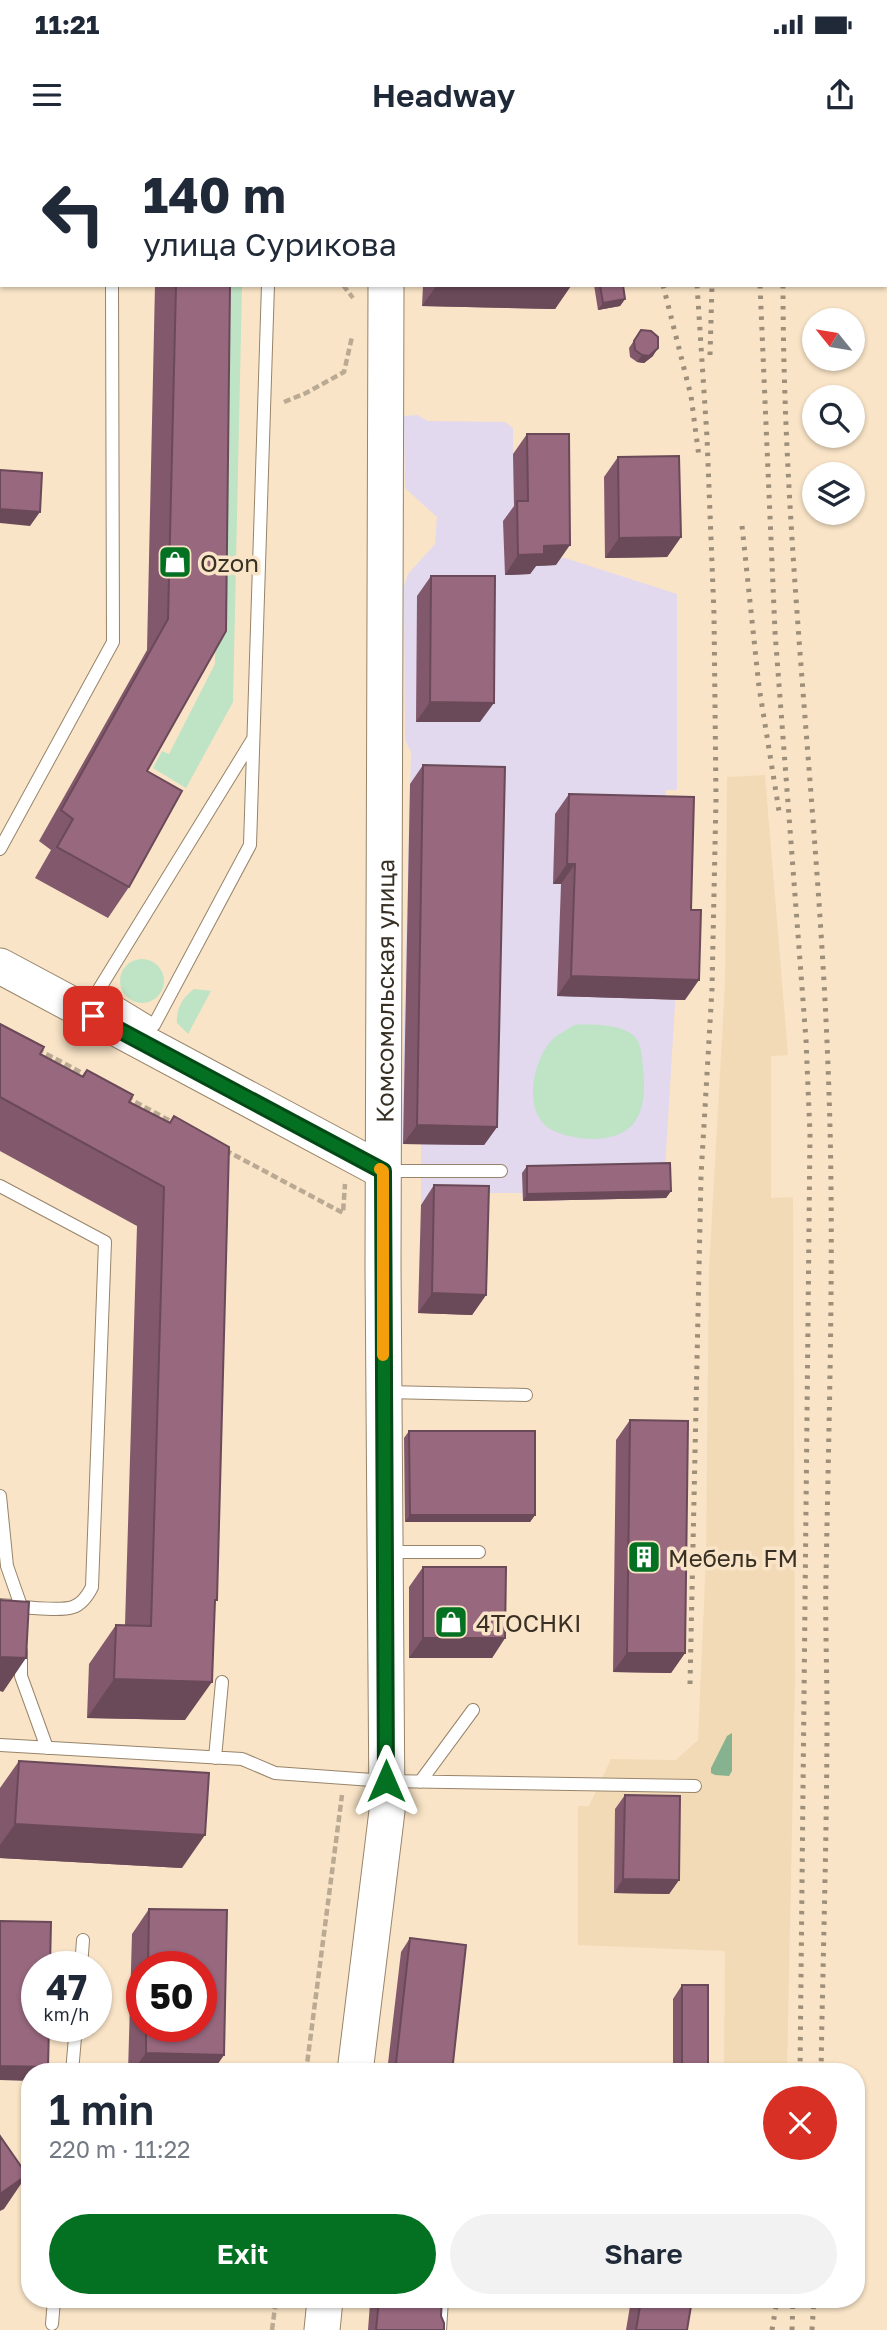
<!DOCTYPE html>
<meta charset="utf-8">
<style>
:root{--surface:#fff;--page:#f2f2f3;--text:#1f2937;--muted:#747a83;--accent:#047122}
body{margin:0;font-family:"Golos Text",sans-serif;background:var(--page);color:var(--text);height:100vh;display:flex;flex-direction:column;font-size:26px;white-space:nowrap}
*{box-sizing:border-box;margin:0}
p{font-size:23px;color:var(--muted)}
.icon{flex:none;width:38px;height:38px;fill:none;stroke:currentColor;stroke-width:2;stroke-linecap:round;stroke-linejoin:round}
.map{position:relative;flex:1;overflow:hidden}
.sheet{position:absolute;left:21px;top:1923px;width:844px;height:245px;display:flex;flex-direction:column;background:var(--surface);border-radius:28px;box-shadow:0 2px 5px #0004}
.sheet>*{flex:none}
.top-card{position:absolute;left:0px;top:0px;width:887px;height:147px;box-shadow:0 2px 5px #0004;background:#fff;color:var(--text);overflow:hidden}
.needle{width:46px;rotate:300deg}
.controls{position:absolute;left:802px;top:168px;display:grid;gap:14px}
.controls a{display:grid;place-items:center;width:63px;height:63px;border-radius:50%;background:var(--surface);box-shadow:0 2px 5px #0004;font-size:35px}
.speed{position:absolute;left:21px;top:1811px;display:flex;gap:14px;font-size:35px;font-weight:700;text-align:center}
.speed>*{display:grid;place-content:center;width:91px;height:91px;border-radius:50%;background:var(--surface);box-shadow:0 2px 5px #0004;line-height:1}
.speed small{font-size:18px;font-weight:400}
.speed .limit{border:10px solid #d22;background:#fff;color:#111}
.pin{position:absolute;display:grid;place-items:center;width:60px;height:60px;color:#fff;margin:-30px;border-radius:14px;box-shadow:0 4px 10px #0006}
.me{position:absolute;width:77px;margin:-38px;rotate:0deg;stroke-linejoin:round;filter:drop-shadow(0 0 5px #0008)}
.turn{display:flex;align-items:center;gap:24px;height:147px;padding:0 28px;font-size:32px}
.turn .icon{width:91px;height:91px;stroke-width:2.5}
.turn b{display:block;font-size:49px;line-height:60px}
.round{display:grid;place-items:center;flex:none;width:74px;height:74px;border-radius:37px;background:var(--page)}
.summary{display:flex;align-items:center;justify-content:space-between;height:119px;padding:0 28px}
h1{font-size:42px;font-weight:600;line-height:52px}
.cta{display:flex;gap:14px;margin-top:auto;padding:14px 28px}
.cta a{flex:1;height:80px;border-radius:42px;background:var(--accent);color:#fff;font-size:28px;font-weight:600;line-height:80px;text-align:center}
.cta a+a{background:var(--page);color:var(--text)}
.status{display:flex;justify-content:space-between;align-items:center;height:49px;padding:0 35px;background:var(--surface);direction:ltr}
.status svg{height:19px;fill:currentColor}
header{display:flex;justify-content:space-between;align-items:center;height:91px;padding:0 28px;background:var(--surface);font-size:32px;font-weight:600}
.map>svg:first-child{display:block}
.industrial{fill:#e2d9ee}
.built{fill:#f2dab6}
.green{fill:#bee3c5}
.forest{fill:#86b28f}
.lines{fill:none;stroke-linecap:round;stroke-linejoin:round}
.lane-casing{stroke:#97846a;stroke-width:14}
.secondary-casing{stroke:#97846a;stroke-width:37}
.path{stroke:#bbaa93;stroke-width:4.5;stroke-dasharray:7 3.5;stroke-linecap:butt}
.lane{stroke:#fff;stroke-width:12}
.secondary{stroke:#fff;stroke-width:35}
.rail{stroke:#9e8f7a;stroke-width:5;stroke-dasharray:3.5 7;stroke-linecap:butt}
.wall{fill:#82596c;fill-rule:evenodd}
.shaded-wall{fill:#6a4958}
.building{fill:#97687e;stroke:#6a4958;stroke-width:2}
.route-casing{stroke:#034916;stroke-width:18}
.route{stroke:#047122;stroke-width:12}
.slow{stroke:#f59e0b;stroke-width:12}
.labels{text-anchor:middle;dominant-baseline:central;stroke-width:7;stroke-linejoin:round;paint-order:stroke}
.poi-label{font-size:24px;fill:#383024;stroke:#f9e4c7;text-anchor:start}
.street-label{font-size:24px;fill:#383024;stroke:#f9e4c7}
</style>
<div class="status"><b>11:21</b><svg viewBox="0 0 49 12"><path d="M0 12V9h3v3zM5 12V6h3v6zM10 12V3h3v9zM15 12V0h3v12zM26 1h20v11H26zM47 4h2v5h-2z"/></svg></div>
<header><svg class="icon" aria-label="menu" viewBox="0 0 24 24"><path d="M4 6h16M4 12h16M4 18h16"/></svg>Headway<svg class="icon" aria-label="share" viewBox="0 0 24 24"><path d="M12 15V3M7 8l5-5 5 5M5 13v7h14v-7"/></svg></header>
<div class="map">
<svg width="887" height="2190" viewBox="0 0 887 2190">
<rect width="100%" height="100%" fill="#f9e4c7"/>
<path class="industrial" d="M581,0H701V2H581Z
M417,275L428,281L505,282L513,288V314L556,418H565L677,454V650H666L664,749L677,797L675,864L665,1030L666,1058L523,1061L522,1053H478L421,1065V1004H401L411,612L405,600L404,447L408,434L435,404L437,377L405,348L404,276Z"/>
<path class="built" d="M765,635L788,915L771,916V1058L793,1057L795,1542L787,1932H724L725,1811L578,1805V1666H589L611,1619L676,1620L698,1600L706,1417L709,1129L725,844L727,637Z"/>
<path class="green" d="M224,145H242L233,562L186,648L153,628L162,611L169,614L215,524Z
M120 841a22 22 0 1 1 44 0a22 22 0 1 1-44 0Z
M194,849L211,851L188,894L177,883C176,869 182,858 194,849Z
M574,885C590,884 625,884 636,898C642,906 642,919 643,929C647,968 640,998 594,999C581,999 564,996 552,990C522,975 532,921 552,900C558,894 567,890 574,885Z"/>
<path class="forest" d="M732,1593V1631L729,1636L715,1635L711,1633V1628L727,1596Z"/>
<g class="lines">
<defs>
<path id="lane" d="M77,0L78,2
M262,0V2
M271,0V2
M253,599L98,851L154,885L250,705L268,145
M0,709L113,502L112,145
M386,1031H501
M0,1046L105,1102L92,1447C88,1455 82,1464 73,1467C59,1472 16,1466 0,1465
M386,1252L526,1255
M0,1356L7,1426L21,1466V1472
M388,1412H479
M21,1511V1536L47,1608
M0,1605L242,1619L275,1633L386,1641L695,1646
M215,1618L222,1542
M420,1642L473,1570
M81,1827L83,1800
M72,1932L76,1886
M52,2184L54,2160
M440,2190L442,2160"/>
<g id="secondary">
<path d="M390,2V0"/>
<path d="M0,826L383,1031"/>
<path id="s1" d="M355,1932L387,1671L383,1126L386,145"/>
<path d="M322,2190L325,2160"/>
</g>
</defs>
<use href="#lane" class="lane-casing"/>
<use href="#secondary" class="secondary-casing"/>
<path class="path" d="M343,145L353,158
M284,262L306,253L344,232L352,197
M37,909L88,936
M126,957L174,983
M225,1010L343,1073L345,1044
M306,1932L342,1655
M272,2190L276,2160"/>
<use href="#lane" class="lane"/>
<use href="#secondary" class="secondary"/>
<path class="rail" d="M608,0L609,2
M672,0V2
M686,0V2
M717,2V0
M760,2V0
M784,2V0
M663,145L691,256L699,317
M760,145L775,492L806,900L810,994L800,1932
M783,145C783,406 818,665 828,926C835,1096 829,1267 826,1438C825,1483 827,1528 827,1573C827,1692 823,1812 821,1932
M710,215L712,145
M742,386L759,547L779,671
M690,1544L701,1036L712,849L716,658L714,474L707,297L697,145
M772,2190L777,2160
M792,2190L793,2160
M812,2190L814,2160"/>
</g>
<path class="wall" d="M129,0H224L225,2H130Z
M431,0H574V2H430Z
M155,145H230L147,631L129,747L108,778L35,738L51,710L39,701L147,510Z
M423,145H571L555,169L422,166Z
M594,145H623L625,159L620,166L598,170Z
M641,190L653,216L644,223L637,222L630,217L629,208Z
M527,294L556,425L536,426L530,434L505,435L503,381L514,366L513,314Z
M618,317L681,397L667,417L605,418L604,337Z
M431,436L480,582H416L417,456Z
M423,625L497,987L484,1005L403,1004L410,644Z
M569,654L685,860L557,856L561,744H553L555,674Z
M0,884L40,914L82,936L87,930L129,962L169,983L174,976L214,1464L185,1580L87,1578L89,1524L116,1485H125L137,1086L0,1011Z
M527,1026L671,1051L666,1058L523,1061L522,1033Z
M434,1045L486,1155L472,1175L418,1173L421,1065Z
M630,1280L685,1513L671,1533L613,1532L616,1300Z
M409,1291L535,1375L530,1382H405L404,1298Z
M423,1427L505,1498L492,1518H409V1447Z
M19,1621L182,1728L0,1718V1648Z
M625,1655L679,1740L669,1754L614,1753L615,1669Z
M149,1769L227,1770L224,1915L212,1932H128L132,1794ZM142,1827H201V1886H142Z
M410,1798L452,1932H387L401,1812Z
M682,1845L708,1932H673V1859Z
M372,2160H442L441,2176L444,2190H368L370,2163Z
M631,2160H692L687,2190H626Z"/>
<path class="shaded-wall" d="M437,145H537L571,146L555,169L422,166Z
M625,159L620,166L598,170L603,163Z
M658,208L653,216L644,223L637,222L642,215Z
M0,369L40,372L30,386L0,383Z
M681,397L667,417L605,418L619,398Z
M570,405L556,425L536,426L530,434L505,435L518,415L544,406Z
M430,562L494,563L480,582H416Z
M567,724H575L561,744H553Z
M571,836L699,840L685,860L557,856Z
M417,985L497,987L484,1005L403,1004Z
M671,1051L666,1058L523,1061L527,1054Z
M432,1153L486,1155L472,1175L418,1173Z
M410,1375H535L530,1382H405Z
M423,1498H505L492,1518H409Z
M627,1513H685L671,1533L613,1532Z
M0,1517L26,1518L3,1552L0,1551Z
M114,1539L212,1542L185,1580L87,1578Z
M15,1684L205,1695L182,1728L0,1718V1705Z
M623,1739L679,1740L669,1754L614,1753Z
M146,1913L224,1915L212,1932H132Z
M0,1926L48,1927L45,1932H30V1941L0,1940Z
M27,2035L4,2069L0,2071V2054Z"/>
<path class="building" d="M166,0H224L225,2H167Z
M442,0H574V2H442Z
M176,145H230L226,491L147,631L182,651L129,747L57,707L73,679L61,670L168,479Z
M600,145H623L625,159L603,163Z
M641,190L651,191L658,197V208L649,216L642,215L635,210L634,201Z
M527,294H569L570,405L544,406V414L518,415L517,361H528Z
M679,316L681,397L619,398L618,317Z
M0,330L42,333L40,372L0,369Z
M431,436H495L494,563L430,562Z
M423,625L505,627L497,987L417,985Z
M569,654L694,657L691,770H701L699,840L571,836L575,724H567Z
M0,884L44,907L40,914L83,937L87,930L133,955L129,962L170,983L174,976L229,1007L217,1460H215L212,1542L114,1539L116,1485L151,1486L164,1047L0,957Z
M670,1023L671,1051L527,1054V1026Z
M434,1045L489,1046L486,1155L432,1153Z
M630,1280L688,1281L685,1513H627Z
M409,1291H535V1375H410Z
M423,1427H506L505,1498H423Z
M0,1460L29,1462L26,1518L0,1517Z
M19,1621L209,1633L205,1695L15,1684Z
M625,1655L680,1656L679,1740L623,1739Z
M149,1769L227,1770L224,1915L146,1913V1886H201V1827H148Z
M0,1781L51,1782L50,1827H37V1886H49L48,1927L0,1926Z
M410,1798L466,1805L452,1932H395Z
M682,1845H708V1932H682Z
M0,1996L27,2035L0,2054Z
M379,2160H442L441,2176L444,2183V2190H376Z
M641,2160H692L687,2190H636Z"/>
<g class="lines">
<defs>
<path id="route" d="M93,876L383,1031L386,1641"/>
</defs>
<use href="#route" class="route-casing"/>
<use href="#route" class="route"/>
<path class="slow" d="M380,1029L383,1031V1215"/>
</g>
<defs>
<symbol id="shop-square" viewBox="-11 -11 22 22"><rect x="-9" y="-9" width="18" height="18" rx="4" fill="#047122" stroke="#f9e4c7"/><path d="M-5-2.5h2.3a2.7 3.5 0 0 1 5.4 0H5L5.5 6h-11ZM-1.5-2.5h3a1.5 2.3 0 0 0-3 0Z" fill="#fff"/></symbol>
<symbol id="building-square" viewBox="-11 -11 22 22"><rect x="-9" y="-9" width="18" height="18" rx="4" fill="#047122" stroke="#f9e4c7"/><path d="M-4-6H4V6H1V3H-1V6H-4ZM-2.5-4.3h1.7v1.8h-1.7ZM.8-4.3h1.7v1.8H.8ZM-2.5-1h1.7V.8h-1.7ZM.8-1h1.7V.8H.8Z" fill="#fff"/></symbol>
</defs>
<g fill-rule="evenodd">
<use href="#shop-square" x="156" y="403" width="38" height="38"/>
<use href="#building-square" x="625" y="1398" width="38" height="38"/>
<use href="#shop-square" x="432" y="1463" width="38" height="38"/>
</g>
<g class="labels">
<g class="poi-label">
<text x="200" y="422">Ozon</text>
<text x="668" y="1417">Мебель FM</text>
<text x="476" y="1482">4TOCHKI</text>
</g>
<g class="street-label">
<text stroke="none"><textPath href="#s1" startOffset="1083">Комсомольская улица</textPath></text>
</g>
</g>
</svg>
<div class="controls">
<a><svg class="needle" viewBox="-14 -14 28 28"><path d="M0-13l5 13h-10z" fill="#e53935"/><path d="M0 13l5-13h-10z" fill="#747a83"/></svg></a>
<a><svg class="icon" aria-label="search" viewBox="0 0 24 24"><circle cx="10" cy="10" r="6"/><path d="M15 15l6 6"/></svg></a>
<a><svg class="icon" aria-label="layers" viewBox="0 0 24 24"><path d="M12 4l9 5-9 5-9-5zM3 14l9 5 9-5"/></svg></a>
</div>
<div class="speed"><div>47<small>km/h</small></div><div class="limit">50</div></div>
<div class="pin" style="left:93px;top:876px;background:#d93025"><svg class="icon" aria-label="arrive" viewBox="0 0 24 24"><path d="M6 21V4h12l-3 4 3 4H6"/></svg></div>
<svg class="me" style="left:386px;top:1641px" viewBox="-20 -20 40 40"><path d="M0-17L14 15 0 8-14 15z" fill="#047122" stroke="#fff" stroke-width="4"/></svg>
<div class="top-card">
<div class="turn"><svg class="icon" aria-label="left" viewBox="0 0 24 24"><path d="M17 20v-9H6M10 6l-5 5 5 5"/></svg><div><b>140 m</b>улица Сурикова</div></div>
</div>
<section class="sheet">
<div class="summary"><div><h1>1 min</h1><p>220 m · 11:22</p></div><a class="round" style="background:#d93025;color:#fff"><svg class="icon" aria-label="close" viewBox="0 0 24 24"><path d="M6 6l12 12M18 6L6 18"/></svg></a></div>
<div class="cta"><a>Exit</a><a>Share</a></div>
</section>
</div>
